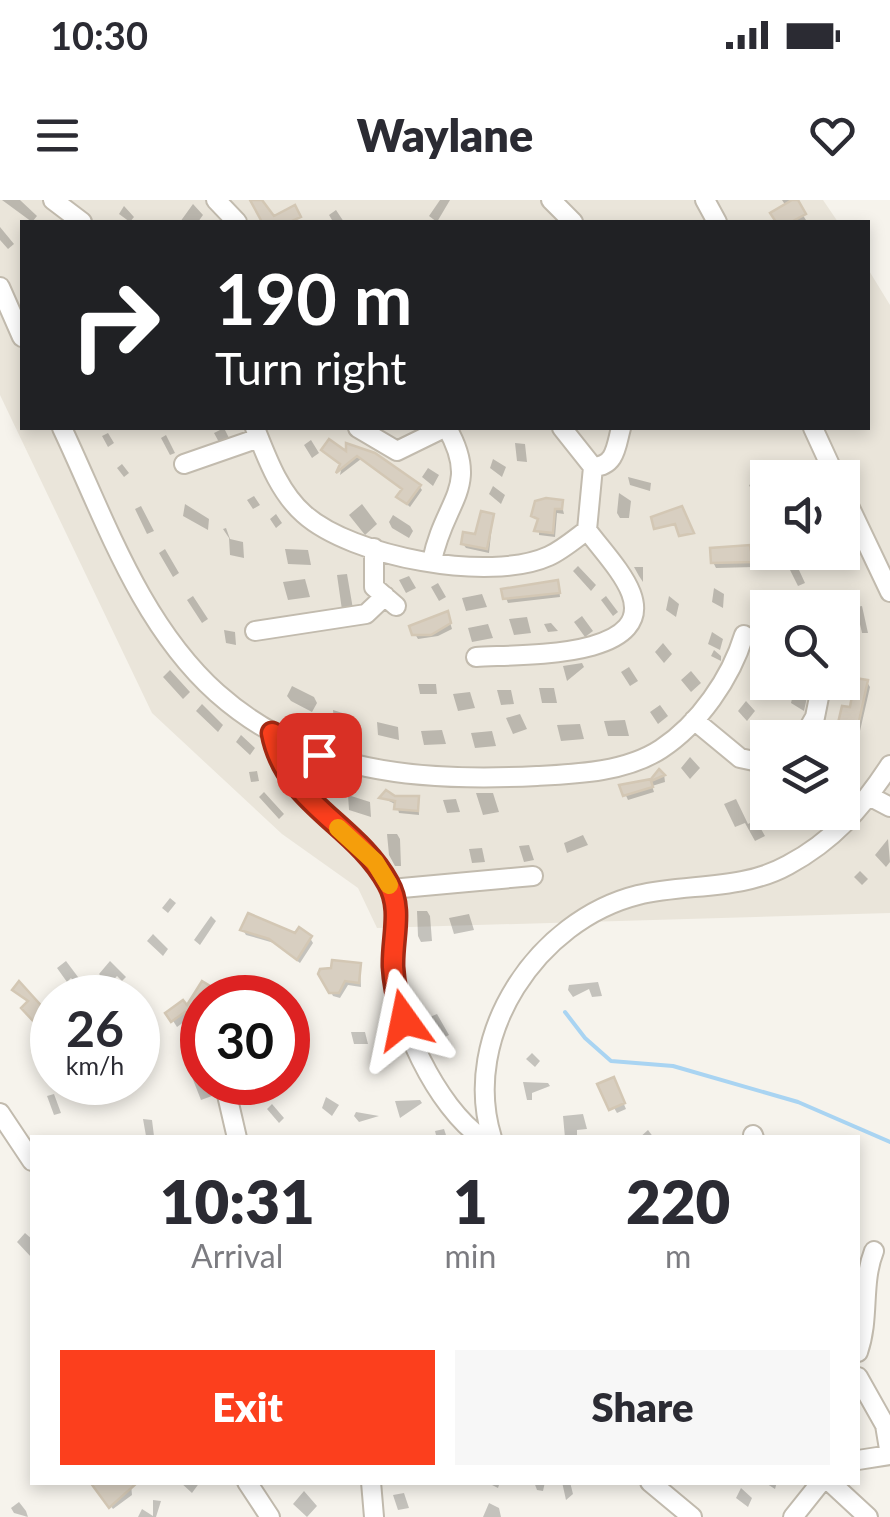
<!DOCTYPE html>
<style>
:root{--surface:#fff;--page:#f7f7f7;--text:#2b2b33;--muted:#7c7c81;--accent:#fc3f1d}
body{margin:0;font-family:Lato,sans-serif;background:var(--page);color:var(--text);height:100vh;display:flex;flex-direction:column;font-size:38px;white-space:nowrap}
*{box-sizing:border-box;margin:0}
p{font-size:32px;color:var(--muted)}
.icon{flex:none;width:55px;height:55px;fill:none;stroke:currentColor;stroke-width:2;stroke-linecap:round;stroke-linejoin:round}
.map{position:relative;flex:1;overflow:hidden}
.sheet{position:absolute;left:30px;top:935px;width:830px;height:350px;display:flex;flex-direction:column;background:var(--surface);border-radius:0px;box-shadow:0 5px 15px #0003}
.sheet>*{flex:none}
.top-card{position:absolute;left:20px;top:20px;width:850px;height:210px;border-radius:0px;box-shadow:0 5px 15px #0003;background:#202124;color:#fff;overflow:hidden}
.controls{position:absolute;left:750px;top:260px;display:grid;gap:20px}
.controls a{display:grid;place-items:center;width:110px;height:110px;border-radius:0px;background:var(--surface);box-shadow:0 5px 15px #0003;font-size:50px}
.speed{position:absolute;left:30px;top:775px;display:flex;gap:20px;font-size:50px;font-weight:700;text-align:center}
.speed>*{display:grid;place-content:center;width:130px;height:130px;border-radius:50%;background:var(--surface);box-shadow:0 5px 15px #0003;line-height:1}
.speed small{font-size:25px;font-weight:400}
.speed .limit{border:15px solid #d22;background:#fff;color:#111}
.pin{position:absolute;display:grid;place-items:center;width:85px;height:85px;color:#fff;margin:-42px;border-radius:20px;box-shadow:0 5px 15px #0006}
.me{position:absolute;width:110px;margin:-55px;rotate:348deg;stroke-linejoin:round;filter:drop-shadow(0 0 8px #0008)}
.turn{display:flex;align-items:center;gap:35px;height:210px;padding:0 30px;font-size:45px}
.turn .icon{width:130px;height:130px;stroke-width:2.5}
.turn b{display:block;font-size:70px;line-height:85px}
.eta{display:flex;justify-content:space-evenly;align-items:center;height:170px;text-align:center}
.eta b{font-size:60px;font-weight:800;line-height:70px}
.action{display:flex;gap:20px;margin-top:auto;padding:20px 30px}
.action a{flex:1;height:115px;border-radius:0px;background:var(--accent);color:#fff;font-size:40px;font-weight:800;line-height:115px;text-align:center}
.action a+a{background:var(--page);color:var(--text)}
.status{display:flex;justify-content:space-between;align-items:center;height:70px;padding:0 50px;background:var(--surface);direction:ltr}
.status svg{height:28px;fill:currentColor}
header{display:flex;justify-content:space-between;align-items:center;height:130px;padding:0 30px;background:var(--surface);font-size:45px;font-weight:800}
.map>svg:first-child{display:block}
.residential{fill:#eae5da;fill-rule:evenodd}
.shadow{fill:#0003}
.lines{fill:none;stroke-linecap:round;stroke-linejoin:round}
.stream{stroke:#a9d4f2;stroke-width:4}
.building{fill:#d8cfc1;stroke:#d3c7b4;stroke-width:2.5}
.minor-casing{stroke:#c2bbae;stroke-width:22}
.minor{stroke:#fff;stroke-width:18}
.route-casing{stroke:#a42913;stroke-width:25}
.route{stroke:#fc3f1d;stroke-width:18}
.slow{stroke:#f59e0b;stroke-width:18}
</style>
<div class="status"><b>10:30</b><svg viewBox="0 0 49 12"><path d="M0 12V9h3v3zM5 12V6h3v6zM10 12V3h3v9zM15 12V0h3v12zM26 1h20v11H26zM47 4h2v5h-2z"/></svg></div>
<header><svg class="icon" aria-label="menu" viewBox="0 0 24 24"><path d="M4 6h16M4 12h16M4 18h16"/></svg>Waylane<svg class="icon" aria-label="heart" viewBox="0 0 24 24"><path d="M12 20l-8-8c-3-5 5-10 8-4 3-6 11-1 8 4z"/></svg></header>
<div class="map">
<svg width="890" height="1317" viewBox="0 0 890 1317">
<rect width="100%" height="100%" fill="#f6f3ec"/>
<path class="residential" d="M0,0H823L838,22H22V228H868V69L890,105V713L377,728L358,688L282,634L152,513L0,195ZM768,278H842V352H768ZM768,408H842V482H768ZM768,538H842V612H768Z"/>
<path class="shadow" d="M2,0H20L37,16L32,22Z
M440,0H450L437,22L429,16Z
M782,0H793L806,20L778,22L773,14L786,6Z
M193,4L203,15L198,22H180Z
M124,6L134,17L130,22L119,14Z
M336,10L344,22L332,20L329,15Z
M0,27L14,44L8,49L0,40Z
M224,228L230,240L220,244L214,233Z
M108,233L114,243L108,247L102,236Z
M166,235L175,253L170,255L161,238Z
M311,240L319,253L312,258L304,245Z
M515,243L525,244L527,262L517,261Z
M349,246L419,286L422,290L410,307L399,297L404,290L361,259L340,275L342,266L324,250L349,256Z
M493,259L506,267L502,277L490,268Z
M122,264L129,273L124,277L117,268Z
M428,268L439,275L433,286L422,277Z
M628,277L651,283L650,291L630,285Z
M759,280L768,296V311L764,304L759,306L749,285Z
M493,286L505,295L501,304L489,294Z
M619,293L631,301L629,318H620L617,313Z
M254,296L260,305L253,309L247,300Z
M561,302L564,314L557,313L555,337L539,335V322L534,315Z
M185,304L209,319L208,330L183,316Z
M362,304L377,324L365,335L349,315Z
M141,306L154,331L147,334L135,309Z
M276,314L282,323L276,328L270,319Z
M393,315L410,326L413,331L409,338L392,328L389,322Z
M493,316L489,353L466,348L463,344L477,337Z
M226,328L230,339L243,342L244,358L230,355L229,338L223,329Z
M165,349L179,373L173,377L159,353Z
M285,349L308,350L311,365L288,364Z
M751,354L754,367L716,368L713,362Z
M793,357L805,383L798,386L785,360Z
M578,366L596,385L591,391L573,371Z
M634,367H643V382L639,376Z
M347,374L353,409L342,410L337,375Z
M409,376L416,388L406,393L399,380Z
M305,379L310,397L288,400L283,382Z
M438,383L446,397L439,401L431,387Z
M559,387L560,397L508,403L506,398Z
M714,388L724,394L723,408L712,402Z
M482,394L487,407L466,411L462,398Z
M193,396L208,419L202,423L187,400Z
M606,396L618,412L613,416L601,400Z
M669,396L679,404L676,417L666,410Z
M819,401L827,402L828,408H818Z
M862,406L868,433H862L856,407Z
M582,416L593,431L585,437L574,422Z
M527,417L531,433L514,435L509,419Z
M449,419L452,429L438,436L418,439L415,434Z
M551,423L558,431L548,432L544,424Z
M488,424L493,438L472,442L468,428Z
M224,430L235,432L236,445L226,443Z
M712,432L723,439L720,450L708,444Z
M663,443L672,454L664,463L655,452Z
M714,450L721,456V461L711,456Z
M582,463L584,467L567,481L563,466Z
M629,467L638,481L630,486L621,472Z
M170,470L190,492L183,499L163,477Z
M691,471L701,483L691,492L681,480Z
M867,482L870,487L860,531L844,530L841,538H827L853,509Z
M418,484H436L437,494H420Z
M292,486L314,497L317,503L312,512L291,501L287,496Z
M539,488H554L557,503H542Z
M497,490H511L514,504L501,505Z
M794,490L807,497L804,511L791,503Z
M470,492L475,508L458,511L453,494Z
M746,501L755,511L747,521L738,511Z
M202,504L223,525L218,532L196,511Z
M660,505L668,516L658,524L650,512Z
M333,510L352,516L353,529L334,523Z
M520,514L527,529L513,534L506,518Z
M625,520L629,536H608L604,521Z
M377,522L398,527L399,540L378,535Z
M776,522L786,533L783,538H768V544L764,539Z
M580,524L584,539L561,541L557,525Z
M442,530L446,544L424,545L421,531Z
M492,531L496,546L475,548L471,533Z
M241,535L255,548L250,555L236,542Z
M690,557L700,568L690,579L681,568Z
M312,567L334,575L333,588L312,579Z
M249,572L257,571L259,581L251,582Z
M657,573L664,574L665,582L652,586L654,592L628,600L622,587L652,581Z
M264,592L284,614L279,619L259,597Z
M476,593H493L499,612L483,615Z
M348,595L370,602L371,617L349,610Z
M383,598H418L419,615L399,613L397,605Z
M456,599L460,612L447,613L443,600Z
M736,599L748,624L756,620L765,636L755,641L745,623L735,627L724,604Z
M387,634H397L400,639L401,666H395L389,655Z
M583,635L588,645L567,653L564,643Z
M888,639L890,662L886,667L875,655Z
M529,645L534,660L524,662L519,646Z
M482,648L485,662L472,663L469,649Z
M860,671L868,679L862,685L854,677Z
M170,698L176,703L168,713L162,708Z
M417,711H427L430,716L432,741L421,742L418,736Z
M469,714L474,730L454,734L449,718Z
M211,716L216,721L200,745L194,740Z
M250,716L310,738L313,743L300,763L274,743L246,735L243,730Z
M153,734L168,749L163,756L147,741Z
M66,761L81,781L76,785L71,778L67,782L57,768Z
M110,761L126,777L122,781L117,776L109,785L99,774Z
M360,766L361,787L348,785L340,798L333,796L330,790Z
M598,782L602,796L592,797L589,789L573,797L568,790L569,785Z
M18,785L23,786L47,818L38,825L27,813L29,803L15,790Z
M209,788L212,794L202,798V832L191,817L177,827L168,813L187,809Z
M437,814L449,835L437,841L425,819Z
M351,832H365L368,844H354Z
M532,853L540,861L535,867L526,859Z
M201,868L202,882H207L212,896L201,900L190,872Z
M248,882H258L262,890L247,898L241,887Z
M523,882L548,883L550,886L532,893V900H527Z
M601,886H616L626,909L617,913Z
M54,894L61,913L54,915L47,896Z
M326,897L339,905L332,916L322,908Z
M420,900L422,903L400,918L395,901Z
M272,904L284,918L279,923L267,909Z
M356,912L379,916L359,922L354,916Z
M583,914L587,929L577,930V938H565L563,916Z
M143,919L152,920L154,936H146Z
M444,929L447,938H427L436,935L435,931Z
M648,930L654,938H639Z
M25,1033L32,1039V1058L17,1042Z
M180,1282H200L192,1293Z
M486,1282H500L498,1288Z
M534,1282H545L543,1291L537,1290Z
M562,1282H570L573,1294L566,1300Z
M764,1282H777L775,1289Z
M131,1284L132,1295L113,1309L95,1285Z
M741,1288L752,1298L748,1307L736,1298Z
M304,1291L317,1306L307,1317L293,1304Z
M404,1293L409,1308L398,1310L393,1295Z
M153,1300L161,1301L156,1317H138L142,1309L153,1316Z
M19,1302L26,1311L28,1317L14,1313L11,1308Z
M489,1303L499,1308L501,1317H483Z"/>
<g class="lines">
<path class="stream" d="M565,812L585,838L611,861L673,866L798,902L890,942"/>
</g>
<path class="building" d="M250,0H262L274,16L295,5L301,17L290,22H262Z
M792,0H798L806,14L791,22H776L770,13Z
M329,239L346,251V243L375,253L421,285L407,304L396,297L402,289L357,256L336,273L340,264L321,250Z
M546,298L563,300L562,309H555L553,333L534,331L538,319L531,316L535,301Z
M682,306L694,333L679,336L675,324L654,329L651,317Z
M481,311L494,314L487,349L461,344L463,332L475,334Z
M750,345L753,362L711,363L710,348Z
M558,380L560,393L503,399L501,389Z
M448,411L451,423L431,435H412L409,426Z
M855,478L868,480L858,526L842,525L838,538H824L826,526L838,523L842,506L850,507Z
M659,569L665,575L651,581L653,587L623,596L619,585L651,579Z
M386,590L395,596H419L418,611L394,609L395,601L379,598Z
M248,713L295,733L299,727L312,736L297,760L269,739L240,730Z
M332,760L361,763L359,783L345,781L339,793H329L318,774L320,769L331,768Z
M19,781L46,811L34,822L21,808L28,801L12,790Z
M202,781L210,786L202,798V823L196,828L185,812L171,822L165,813L183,800L187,805Z
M614,877L625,903L609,910L597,884Z
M90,1282H138L109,1308Z"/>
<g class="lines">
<defs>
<path id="minor" d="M53,0L82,22
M216,0L237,22
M551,0L573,22
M705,0L717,22
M0,87L22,137
M62,228C105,319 140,424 217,493C308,574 420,582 537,576C577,574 626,572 661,549C699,524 731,478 744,435
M255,228C267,258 279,292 304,314C352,357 490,383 549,356C562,350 575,339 587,330L593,267
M358,228L397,251L444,228
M562,228L593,267C616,266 616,246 621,228
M813,228L836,278
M184,264L259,238
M842,291L890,392
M374,348V387L396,406
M432,361C444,300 481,288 447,228
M255,431L366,414L385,396
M476,457C512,454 657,461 631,393C623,372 601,349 587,330
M694,520L740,558L768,564
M272,533C287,609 363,625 391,688C402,712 392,739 393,764C394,817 437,908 482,938
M803,538L815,517L822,482
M869,596L890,607
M391,689L533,676
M224,882L237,938
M0,913L32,961
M753,935L754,938
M492,938C460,835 538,720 638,695C688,683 741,691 788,665C833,641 862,608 890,565
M858,1152C870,1117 861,1084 874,1051
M858,1177L885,1225L890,1255
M858,1260L890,1255
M247,1282L270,1317
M371,1282L374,1317
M650,1282L692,1317
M830,1282L868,1317
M793,1317L821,1282"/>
</defs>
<use href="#minor" class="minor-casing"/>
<use href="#minor" class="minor"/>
</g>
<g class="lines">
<defs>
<path id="route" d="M319,555L272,533C285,603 356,624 388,683C403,709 392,738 393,767C394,785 398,802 404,820"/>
</defs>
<use href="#route" class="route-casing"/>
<use href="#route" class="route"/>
<path class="slow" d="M338,628L375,662L389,685"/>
</g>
</svg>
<div class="controls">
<a><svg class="icon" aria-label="sound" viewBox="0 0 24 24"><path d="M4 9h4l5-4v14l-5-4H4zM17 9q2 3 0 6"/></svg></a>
<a><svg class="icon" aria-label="search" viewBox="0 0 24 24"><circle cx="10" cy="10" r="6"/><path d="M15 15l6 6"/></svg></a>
<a><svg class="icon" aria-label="layers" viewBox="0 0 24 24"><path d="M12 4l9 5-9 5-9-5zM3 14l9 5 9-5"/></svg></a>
</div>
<div class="speed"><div>26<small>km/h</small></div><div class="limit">30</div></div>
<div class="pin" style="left:319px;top:555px;background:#d93025"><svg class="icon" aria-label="arrive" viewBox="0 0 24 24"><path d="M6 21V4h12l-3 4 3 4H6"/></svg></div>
<svg class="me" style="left:404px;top:820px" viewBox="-20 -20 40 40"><path d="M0-17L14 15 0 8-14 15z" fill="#fc3f1d" stroke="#fff" stroke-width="4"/></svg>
<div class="top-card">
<div class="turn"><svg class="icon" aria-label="right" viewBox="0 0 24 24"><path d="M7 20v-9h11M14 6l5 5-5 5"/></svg><div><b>190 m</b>Turn right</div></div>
</div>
<section class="sheet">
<div class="eta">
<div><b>10:31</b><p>Arrival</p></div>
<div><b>1</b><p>min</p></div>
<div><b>220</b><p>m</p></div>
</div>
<div class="action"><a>Exit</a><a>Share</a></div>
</section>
</div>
